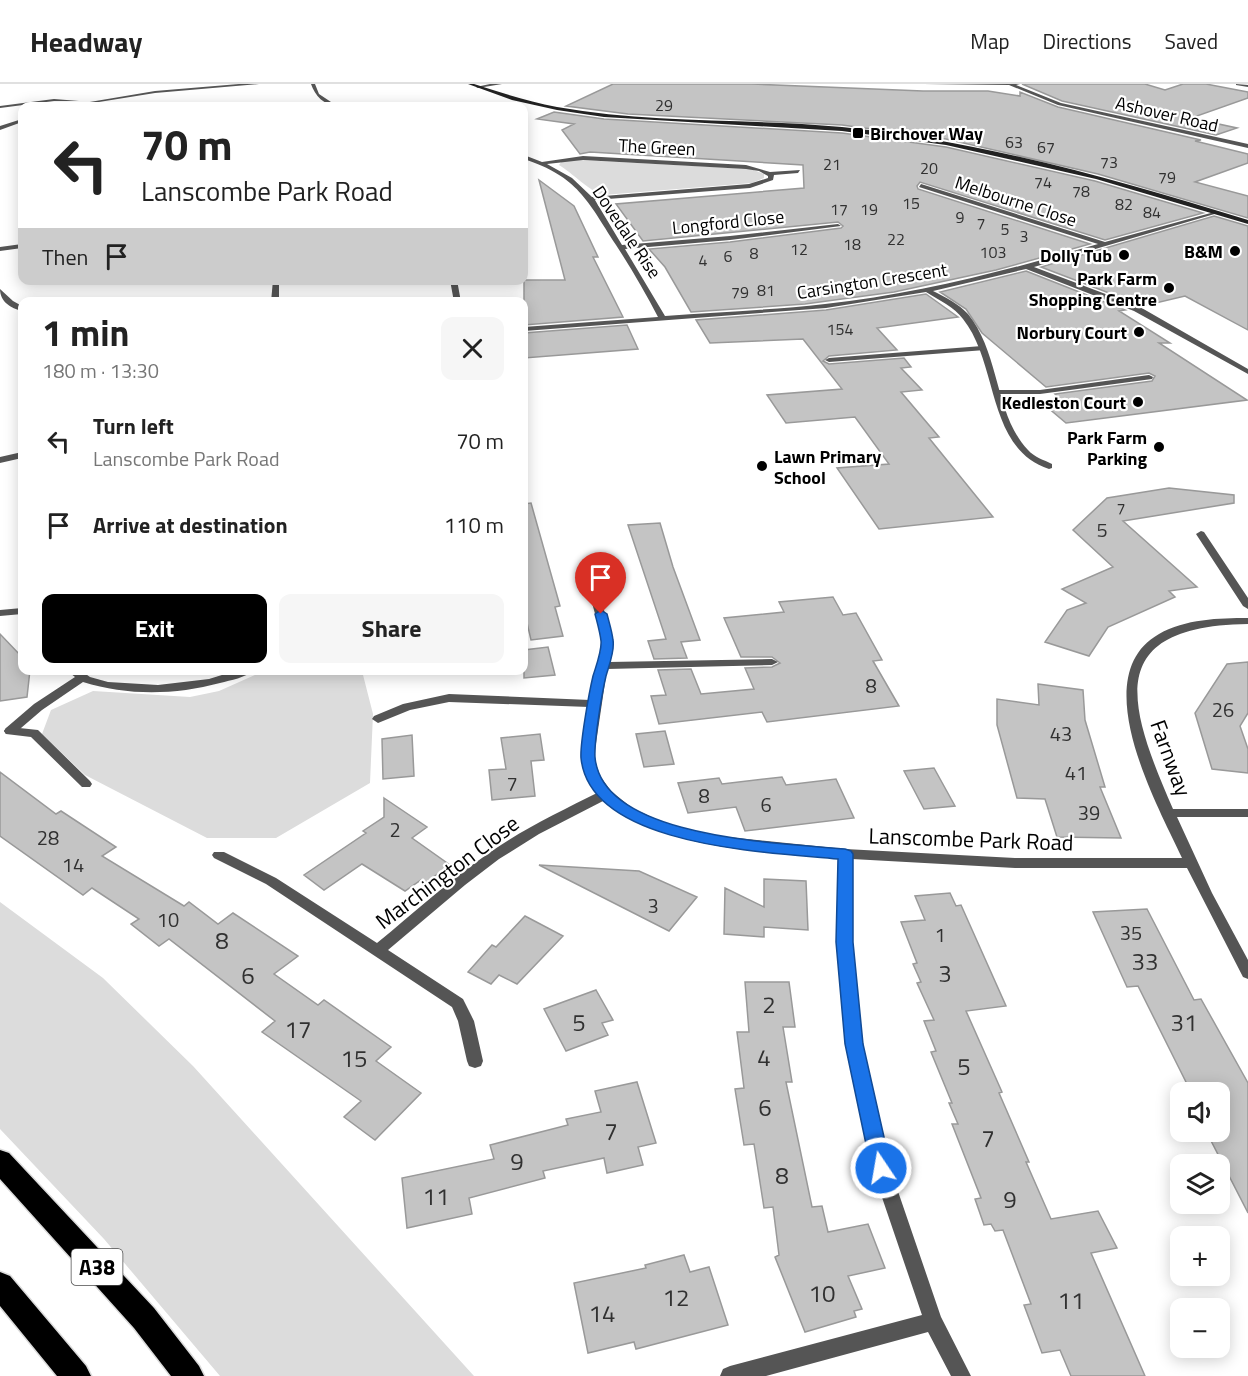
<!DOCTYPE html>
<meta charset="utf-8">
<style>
:root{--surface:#fff;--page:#f6f6f6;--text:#222;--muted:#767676;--line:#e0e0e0;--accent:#000}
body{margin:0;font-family:"Titillium Web",sans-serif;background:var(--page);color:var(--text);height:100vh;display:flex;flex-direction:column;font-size:22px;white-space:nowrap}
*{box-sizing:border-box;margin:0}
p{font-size:20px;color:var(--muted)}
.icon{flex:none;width:33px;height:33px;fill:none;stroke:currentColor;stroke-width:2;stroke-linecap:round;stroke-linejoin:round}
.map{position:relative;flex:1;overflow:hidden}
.details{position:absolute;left:18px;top:213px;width:510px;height:378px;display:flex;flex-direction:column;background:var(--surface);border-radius:12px;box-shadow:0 3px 15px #0003}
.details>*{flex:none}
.hud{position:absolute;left:18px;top:18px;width:510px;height:183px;border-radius:12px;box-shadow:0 3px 15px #0003;background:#fff;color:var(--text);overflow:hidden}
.tools{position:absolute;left:1170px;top:998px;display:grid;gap:12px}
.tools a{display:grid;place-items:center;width:60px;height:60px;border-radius:12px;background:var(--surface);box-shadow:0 3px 15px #0003;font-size:30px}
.pin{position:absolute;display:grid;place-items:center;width:51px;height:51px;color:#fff;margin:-62px -26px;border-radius:50% 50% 50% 0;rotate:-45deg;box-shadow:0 0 6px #0007}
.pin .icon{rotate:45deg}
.me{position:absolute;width:66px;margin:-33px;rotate:348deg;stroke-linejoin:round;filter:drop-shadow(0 0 4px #0008)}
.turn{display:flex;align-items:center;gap:21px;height:126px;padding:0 24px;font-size:27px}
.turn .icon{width:78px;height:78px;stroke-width:2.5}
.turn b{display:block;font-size:42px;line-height:51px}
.then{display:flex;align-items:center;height:57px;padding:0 24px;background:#0003;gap:12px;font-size:22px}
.round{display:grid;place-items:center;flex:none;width:63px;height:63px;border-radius:12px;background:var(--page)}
.head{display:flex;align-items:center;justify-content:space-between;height:102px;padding:0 24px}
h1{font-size:36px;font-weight:700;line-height:45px}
.primary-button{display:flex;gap:12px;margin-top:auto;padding:12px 24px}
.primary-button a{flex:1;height:69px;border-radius:12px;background:var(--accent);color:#fff;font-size:24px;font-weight:700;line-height:69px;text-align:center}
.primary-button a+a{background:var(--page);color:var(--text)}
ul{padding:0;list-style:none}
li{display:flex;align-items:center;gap:18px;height:84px;padding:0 24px}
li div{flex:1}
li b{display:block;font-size:22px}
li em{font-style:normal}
header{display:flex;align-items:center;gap:36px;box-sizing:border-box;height:84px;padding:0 30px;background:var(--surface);border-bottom:2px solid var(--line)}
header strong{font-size:28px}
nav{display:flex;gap:33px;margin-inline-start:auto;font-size:21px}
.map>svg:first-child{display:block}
.green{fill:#dcdcdc}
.building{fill:#c4c4c4;stroke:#999;stroke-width:1.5}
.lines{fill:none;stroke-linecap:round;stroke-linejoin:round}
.highway-casing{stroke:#dbdbdb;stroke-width:3}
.lane{fill:#555;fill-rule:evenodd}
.street{fill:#555;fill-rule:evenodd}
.secondary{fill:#222;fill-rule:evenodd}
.highway{fill:#000;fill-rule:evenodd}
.route{fill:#1a73e8;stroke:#114b97;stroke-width:1.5}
.poi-dot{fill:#000;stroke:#fff;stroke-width:2}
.labels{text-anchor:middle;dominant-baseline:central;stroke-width:4.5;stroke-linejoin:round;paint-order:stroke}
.far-number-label{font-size:16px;fill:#313131}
.far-street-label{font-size:18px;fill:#000;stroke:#fff}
.far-poi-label{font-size:18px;font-weight:bold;fill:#000;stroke:#fff;text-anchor:end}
.number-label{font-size:20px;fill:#313131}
.shield{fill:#fff;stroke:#4c4c4c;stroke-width:1.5}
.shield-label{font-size:21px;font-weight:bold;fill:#000}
.street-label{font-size:22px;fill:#000;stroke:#fff}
.near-number-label{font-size:24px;fill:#313131}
</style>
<header>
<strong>Headway</strong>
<nav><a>Map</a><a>Directions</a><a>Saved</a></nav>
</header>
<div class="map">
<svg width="1248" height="1292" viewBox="0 0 1248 1292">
<rect width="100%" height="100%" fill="#fff"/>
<path class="green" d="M580,76L751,85L764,90V94L752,99L603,111C592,109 571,88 559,81L562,77Z
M264,587H362L373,630L370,699L276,754H207L85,691L42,650L51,626L93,607L190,613L219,607Z
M0,818L103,894L193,982L474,1292H220L104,1155L0,1045Z"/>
<path class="building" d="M613,0H752L923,7H988L1020,12V8L1058,23L1201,56L1195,57L1248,70V79L1195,98L1248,112V134L1098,90L946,55L842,41L628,30L566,22Z
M1022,0H1145L1165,6L1183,0H1206L1248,8V14L1191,34L1237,44L1216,51L1062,17Z
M554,28L604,35L842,49L946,63L1095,97L1203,129L1105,156L920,98L917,102L918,105L1090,160L996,186L894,208L805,220L691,228L665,183L649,165L730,158L841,144L843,142L838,138L643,157L616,120L804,104L803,81L590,68L580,70L562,46L574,40L537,35Z
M539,96L574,122L598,173H593L623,233L524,241V196H565Z
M1214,132L1248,142V246L1185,212L1143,222L1041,183Z
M1026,187L1125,226L1119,227L1170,259H1159L1247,316L1066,339L1040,317L1060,315L1055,310L1152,297L1155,292L1149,289L1046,303L982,249L966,225L940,208Z
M926,210L958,233L877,244L897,266L829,272L823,277L829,280L904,274L911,283L901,284L922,306L901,308L939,353L929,354L993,433L879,445L837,384L889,380L855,333L786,339L767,311L842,305L803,255L710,259L696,236L826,226Z
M627,241L638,265L524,274V249Z
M1169,404L1234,411V419L1123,437L1197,503L1169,507L1175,513L1108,543L1089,572L1045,558L1067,526L1086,519L1062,505L1113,483L1073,446L1107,414Z
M531,419L560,522L555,523L563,552L531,556L524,526V420Z
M660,439L673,483L700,556L681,558L687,574L654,575L648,557L666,555L628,441Z
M833,513L843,531L856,529L882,576L873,577L899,622L767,638L762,628L659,640L651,612L666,611L658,586L691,585L701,610L754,605L745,584L772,583L780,579L772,573H741L724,534L784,528L779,518Z
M0,550L22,573V586H30L27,613L0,617Z
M548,563L555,591L524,594V566Z
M1248,578V629L1240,642L1248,665V689L1212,685L1195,629L1227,580Z
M1038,600L1083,606L1085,636L1105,703H1100L1121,754L1057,753L1045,715L1017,714L997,641V615L1039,621Z
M665,647L674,680L644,683L636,650Z
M540,650L544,676L531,677L535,712L492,716L489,686L506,685L501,654Z
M412,651L414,692L383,695L382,655Z
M934,684L955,722L924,725L904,687Z
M0,688L56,730L61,727L116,763L102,772L184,822L189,818L218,840L233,829L298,872L274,890L318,921L324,916L391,963L376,977L421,1009L375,1056L344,1033L361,1017L262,948L275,937L169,855L159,862L131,840L139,835L92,804L83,811L0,752Z
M782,693L786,701L836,695L854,734L745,747L736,723L688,729L678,699L719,694L722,700Z
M384,714L427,743L412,754L450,781L425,799L421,796L405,807L362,780L324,806L304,791L366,749L363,747L384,733Z
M539,781L639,787L697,813L669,847Z
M764,795L806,797L808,846L764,843V853L724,850L725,804L764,823Z
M950,809L956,822L961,821L1006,922L966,927L1002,1008L999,1009L1029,1078H1026L1051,1135L1098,1127L1117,1164L1091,1169L1145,1292H1071L1060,1266L1042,1269L1024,1221L1031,1220L1003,1146L995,1147L991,1140L984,1141L975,1115L981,1114L952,1040H958L949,1019H952L931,968L936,967L924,937L934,936L917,899L921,898L913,880L917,879L901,838L925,836L915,812Z
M1147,825L1194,916L1201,915L1248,999V1129L1206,1047H1220V1008H1191L1138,902L1127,903L1093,828Z
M525,832L563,852L517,900L499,891L491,900L468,888L492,861L496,863Z
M745,898H789L795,943H783L792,998H786L812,1123L822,1122L828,1148L868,1140L885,1184L848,1192L862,1225L854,1227L856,1233L805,1248L775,1173L779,1171L773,1123L764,1124L754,1060L744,1061L735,1005L744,1004L737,948H749Z
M596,906L613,936L602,939L608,951L566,967L544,925Z
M637,998L656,1059L638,1063L643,1081L607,1089L604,1074L543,1087L545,1094L469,1114L472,1130L407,1144L402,1094L494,1075L490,1061L568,1041L566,1035L601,1028L595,1007Z
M684,1171L690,1188L709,1183L728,1241L636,1265L634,1258L588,1269L574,1199L646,1184L645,1181Z"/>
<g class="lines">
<defs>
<path id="highway" d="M0,1066L9,1069L154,1224L199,1282L204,1292H171L134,1244L0,1095Z
M0,1188L10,1192L86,1282L91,1292H57L0,1222Z"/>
</defs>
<use href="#highway" class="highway-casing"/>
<path class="lane" d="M982,262H985V266L829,278L825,276L829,274Z
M1149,291L1153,293L1152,295L1040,310H998L994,308L998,306H1040Z
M10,643L38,646L90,697L92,700L90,703H82L31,653L6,650L4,647L6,644Z"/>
<path class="street" d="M239,0H259L155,9L74,22H66L155,7Z
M311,0H315L319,10L337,22C324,21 315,12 311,0Z
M490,0H502L478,4L476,3Z
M924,0H1020L1016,1L1061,19L1248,60V64L1058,21L1009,1Z
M1236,0L1248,1V3L1236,1Z
M54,15L79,17H54L0,24V22Z
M22,35V38L0,46V42Z
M524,71L542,78L583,72L746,81L770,88L800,86L798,89L774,91L773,96L750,104L595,116L622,161L730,152L838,140L841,142L730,156L625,165L665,232C718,228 772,226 825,220C918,210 1009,186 1098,160L919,103L921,100L1105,158L1218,127V129L1034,183L1140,223L1248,285V290L1134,227L1026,185L933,207C945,213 959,220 968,230C1000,269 995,332 1028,366C1034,373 1044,376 1052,380V384L1049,385C986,364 999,280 963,235C954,223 939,216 926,208L826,224L524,247V243L658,233C645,208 631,184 616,161C587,116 578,93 524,75ZM583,76L746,85L759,87L768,92V94L749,100L592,113L572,94L547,80Z
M22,160V164L0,167V163Z
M273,196H279V218H271Z
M450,196H457L461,218H454Z
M0,205L13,217L22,222V227C11,224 0,218 0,205Z
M22,368V374L0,379V373Z
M1201,447L1204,448L1248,514V525L1243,522L1196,450Z
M586,477L591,480L613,558L609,578L772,575L778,578L772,581L607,585L594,673L600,692L611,707L632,724L671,742L709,751L845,765L1015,774H1182C1157,720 1085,592 1159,550C1185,535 1219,534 1248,534V540C1100,542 1129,624 1173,725H1248V733H1177L1212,809L1248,876V895L1243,893L1187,784H1015L852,775L851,858L862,960L890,1084L941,1233L971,1292H951L928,1248L766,1292H720L723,1285L730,1282L922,1231L872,1084L846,960L837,858L838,774C759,766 669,768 605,716L539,750L499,775L465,801L388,866L463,915L474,937L483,977L481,982L475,984L469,982L467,977L458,937L452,923L266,800L214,774L212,771L214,768H224L276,794L377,859C414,829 449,796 489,769C523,745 561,727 599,708L588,692L582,673L589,623L449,618L410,626L378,639L372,635L374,632L403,620L449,610L590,616L603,558L581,480Z
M22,524V530L0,532V526Z
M66,586H80L90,593L108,598L158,601L209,595L238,586H254C245,594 231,596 220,599C175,611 128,612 83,598L42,626L14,650H6L4,647L6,644L34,620L75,593Z"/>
<path class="secondary" d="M468,0H474C502,9 529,18 557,23C651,40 747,34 842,43C981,57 1115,95 1248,136V140L1096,95L946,61L842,47L604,33L557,26L512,16Z"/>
<use href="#highway" class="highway"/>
</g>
<path class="route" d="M601,526L607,530C609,538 612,547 613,556C615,567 609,581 606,592C602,609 594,657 595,673C602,756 785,759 845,765L851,767L853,770V858L863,960L891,1084L888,1091L881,1093L874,1091L871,1084L845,960L836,858L838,775C771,768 590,764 581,674C580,659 589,609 593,592C596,582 602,567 601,557C600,548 597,538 595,530Z"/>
<g class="poi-dot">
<rect x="852" y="43" width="12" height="12" rx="3"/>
<circle cx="1235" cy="167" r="6"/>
<circle cx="1124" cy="171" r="6"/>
<circle cx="1169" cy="204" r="6"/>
<circle cx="1139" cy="248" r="6"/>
<circle cx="1138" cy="318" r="6"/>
<circle cx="1159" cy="363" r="6"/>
<circle cx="762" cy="382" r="6"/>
</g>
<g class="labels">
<g class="far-number-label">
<text x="664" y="21">29</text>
<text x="1014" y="58">63</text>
<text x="1046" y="63">67</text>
<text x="1109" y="78">73</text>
<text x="832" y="80">21</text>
<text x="929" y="84">20</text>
<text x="1167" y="93">79</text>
<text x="1043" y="98">74</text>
<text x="1081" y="107">78</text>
<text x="911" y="119">15</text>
<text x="1124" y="120">82</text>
<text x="839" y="125">17</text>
<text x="869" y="125">19</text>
<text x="1152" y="128">84</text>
<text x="960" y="133">9</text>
<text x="981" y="139">7</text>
<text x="1005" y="145">5</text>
<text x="1024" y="152">3</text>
<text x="896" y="155">22</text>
<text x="852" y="160">18</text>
<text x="799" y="165">12</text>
<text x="993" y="168">103</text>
<text x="754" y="169">8</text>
<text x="728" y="172">6</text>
<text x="703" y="176">4</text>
<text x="766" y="206">81</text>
<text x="740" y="208">79</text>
<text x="840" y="245">154</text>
<text x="1121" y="424">7</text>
</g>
<g class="far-street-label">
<text transform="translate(1167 30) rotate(13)">Ashover Road</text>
<text transform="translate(657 63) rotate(3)">The Green</text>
<text transform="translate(1016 117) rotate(18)">Melbourne Close</text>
<text transform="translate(728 138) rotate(-6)">Longford Close</text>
<text transform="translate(627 148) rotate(56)">Dovedale Rise</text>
<text transform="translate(872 197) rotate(-9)">Carsington Crescent</text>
</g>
<g class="far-poi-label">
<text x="870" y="49" text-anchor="start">Birchover Way</text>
<text x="1223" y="167">B&amp;M</text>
<text x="1112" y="171">Dolly Tub</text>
<text x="1157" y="194">Park Farm<tspan x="1157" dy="21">Shopping Centre</tspan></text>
<text x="1127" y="248">Norbury Court</text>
<text x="1126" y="318">Kedleston Court</text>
<text x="1147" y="353">Park Farm<tspan x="1147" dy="21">Parking</tspan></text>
<text x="774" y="372" text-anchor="start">Lawn Primary<tspan x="774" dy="21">School</tspan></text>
</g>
<g class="number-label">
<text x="1102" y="445">5</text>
<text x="871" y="601">8</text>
<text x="1223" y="625">26</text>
<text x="1061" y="649">43</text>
<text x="1076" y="688">41</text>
<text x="512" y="699">7</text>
<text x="704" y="711">8</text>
<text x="766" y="720">6</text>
<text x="1089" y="728">39</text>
<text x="395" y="745">2</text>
<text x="48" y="753">28</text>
<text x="73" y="780">14</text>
<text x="653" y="821">3</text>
<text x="168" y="835">10</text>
<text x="1131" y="848">35</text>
<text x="940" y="850">1</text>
</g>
<rect class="shield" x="71.5" y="1165" width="51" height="36" rx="4.5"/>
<g class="shield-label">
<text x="97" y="1183">A38</text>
</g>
<g class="street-label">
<text transform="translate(1171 674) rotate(70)">Farnway</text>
<text transform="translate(971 755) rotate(2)">Lanscombe Park Road</text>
<text transform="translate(447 788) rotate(-37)">Marchington Close</text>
</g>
<g class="near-number-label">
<text x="222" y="856">8</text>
<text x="1145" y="877">33</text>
<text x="945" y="889">3</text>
<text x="248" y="891">6</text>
<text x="769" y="920">2</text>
<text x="579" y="938">5</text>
<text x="1184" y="938">31</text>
<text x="298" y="945">17</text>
<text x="764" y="973">4</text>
<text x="354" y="974">15</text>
<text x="964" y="982">5</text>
<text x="765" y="1023">6</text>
<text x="611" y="1047">7</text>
<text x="988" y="1054">7</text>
<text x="517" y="1077">9</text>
<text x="782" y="1091">8</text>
<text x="436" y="1112">11</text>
<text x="1010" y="1115">9</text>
<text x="822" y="1209">10</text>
<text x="676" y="1213">12</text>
<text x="1071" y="1216">11</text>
<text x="602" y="1229">14</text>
</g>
</g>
</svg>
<div class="tools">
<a><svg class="icon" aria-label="sound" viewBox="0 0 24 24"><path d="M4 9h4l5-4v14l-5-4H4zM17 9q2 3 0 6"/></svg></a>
<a><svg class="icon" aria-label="layers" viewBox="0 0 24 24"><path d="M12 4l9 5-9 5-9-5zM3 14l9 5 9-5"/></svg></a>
<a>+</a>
<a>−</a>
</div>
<div class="pin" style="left:601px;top:530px;background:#d93025"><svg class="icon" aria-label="arrive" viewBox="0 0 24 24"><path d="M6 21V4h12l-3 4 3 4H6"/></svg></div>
<svg class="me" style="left:881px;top:1084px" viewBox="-20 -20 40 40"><circle r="17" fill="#1a73e8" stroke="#fff" stroke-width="3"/><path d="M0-11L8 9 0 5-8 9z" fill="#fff"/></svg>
<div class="hud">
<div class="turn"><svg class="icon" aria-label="left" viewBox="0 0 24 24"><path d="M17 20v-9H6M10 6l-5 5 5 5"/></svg><div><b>70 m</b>Lanscombe Park Road</div></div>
<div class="then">Then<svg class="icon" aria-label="arrive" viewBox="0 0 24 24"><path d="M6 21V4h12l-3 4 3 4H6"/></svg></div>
</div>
<section class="details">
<div class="head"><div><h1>1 min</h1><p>180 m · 13:30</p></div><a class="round"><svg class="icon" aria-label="close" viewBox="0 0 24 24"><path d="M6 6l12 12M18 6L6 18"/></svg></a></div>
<ul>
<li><svg class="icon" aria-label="left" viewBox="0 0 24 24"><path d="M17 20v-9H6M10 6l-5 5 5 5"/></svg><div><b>Turn left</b><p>Lanscombe Park Road</p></div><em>70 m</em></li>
<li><svg class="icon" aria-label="arrive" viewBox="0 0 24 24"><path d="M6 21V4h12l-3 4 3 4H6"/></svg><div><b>Arrive at destination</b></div><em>110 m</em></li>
</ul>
<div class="primary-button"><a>Exit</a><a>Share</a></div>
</section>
</div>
